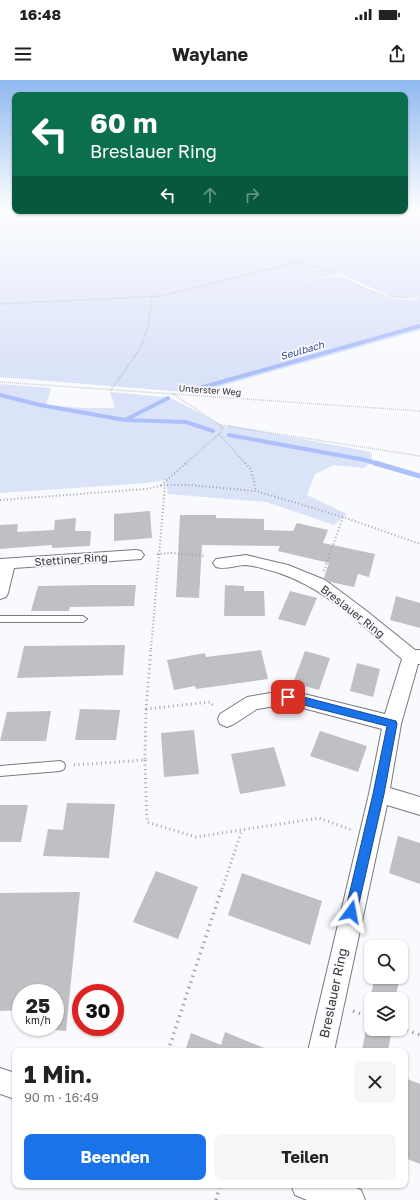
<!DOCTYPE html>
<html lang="de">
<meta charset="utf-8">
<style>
:root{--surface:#fff;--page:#f6f6f6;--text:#222;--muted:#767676;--accent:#1a73e8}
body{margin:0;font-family:"Golos Text",sans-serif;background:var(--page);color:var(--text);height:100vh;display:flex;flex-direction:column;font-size:15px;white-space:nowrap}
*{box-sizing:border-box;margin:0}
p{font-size:13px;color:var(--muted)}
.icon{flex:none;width:22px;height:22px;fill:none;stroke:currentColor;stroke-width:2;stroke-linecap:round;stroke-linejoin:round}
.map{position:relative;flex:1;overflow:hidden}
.side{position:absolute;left:12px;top:968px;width:396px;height:140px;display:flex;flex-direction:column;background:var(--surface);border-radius:8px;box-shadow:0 1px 3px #0004}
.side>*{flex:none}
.hud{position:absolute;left:12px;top:12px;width:396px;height:122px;border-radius:8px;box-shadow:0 1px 3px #0004;background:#0b6e4f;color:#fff;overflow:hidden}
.tools{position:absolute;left:364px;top:860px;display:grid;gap:8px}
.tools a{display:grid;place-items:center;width:44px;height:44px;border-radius:8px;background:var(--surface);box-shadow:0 1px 3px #0004;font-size:20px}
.speed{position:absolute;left:12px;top:904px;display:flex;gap:8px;font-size:20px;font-weight:700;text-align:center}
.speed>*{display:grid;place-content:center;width:52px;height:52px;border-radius:50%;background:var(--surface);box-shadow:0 1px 3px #0004;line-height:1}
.speed small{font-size:10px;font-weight:400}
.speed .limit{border:6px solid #d22;background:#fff;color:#111}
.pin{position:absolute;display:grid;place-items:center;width:34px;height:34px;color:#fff;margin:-17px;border-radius:8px;box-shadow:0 2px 6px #0006}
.me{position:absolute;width:44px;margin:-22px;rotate:13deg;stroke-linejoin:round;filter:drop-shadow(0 0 3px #0008)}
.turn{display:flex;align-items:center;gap:14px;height:84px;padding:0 12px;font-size:18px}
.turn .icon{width:52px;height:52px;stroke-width:2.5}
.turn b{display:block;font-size:28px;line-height:34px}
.lanes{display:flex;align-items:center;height:38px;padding:0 12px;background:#0003;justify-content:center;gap:20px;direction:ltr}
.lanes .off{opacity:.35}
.round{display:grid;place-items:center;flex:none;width:42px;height:42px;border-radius:8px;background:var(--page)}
.overview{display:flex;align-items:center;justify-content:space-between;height:68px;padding:0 12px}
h1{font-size:24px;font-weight:700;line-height:30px}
.button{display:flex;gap:8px;margin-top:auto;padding:8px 12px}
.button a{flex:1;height:46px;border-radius:8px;background:var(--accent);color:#fff;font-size:16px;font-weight:700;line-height:46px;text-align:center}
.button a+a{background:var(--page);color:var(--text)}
.status{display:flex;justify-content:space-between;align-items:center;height:28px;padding:0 20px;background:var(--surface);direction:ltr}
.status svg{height:11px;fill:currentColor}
header{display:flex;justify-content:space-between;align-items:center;height:52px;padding:0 12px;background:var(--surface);font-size:18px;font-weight:700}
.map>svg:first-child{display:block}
.green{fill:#dbe3f9}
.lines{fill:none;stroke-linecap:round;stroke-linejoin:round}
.stream-far1{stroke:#adc0fa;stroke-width:4}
.stream{stroke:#adc0fa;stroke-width:5}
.building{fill:#bfc0c3}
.lane-casing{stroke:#797a7e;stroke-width:2}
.street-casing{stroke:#797a7e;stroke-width:2}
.path-far3{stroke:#a3a5a7;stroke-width:1.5;stroke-dasharray:0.5 1.5;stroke-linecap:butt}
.path-far2{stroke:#a3a5a7;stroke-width:2;stroke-dasharray:1 2.5;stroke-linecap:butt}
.path-far1{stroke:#a3a5a7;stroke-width:3;stroke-dasharray:1 3.5;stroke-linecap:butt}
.path{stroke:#a3a5a7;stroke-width:3.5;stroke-dasharray:1.5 4.5;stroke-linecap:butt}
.lane{fill:#fff;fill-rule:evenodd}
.street{fill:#fff;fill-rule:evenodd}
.route{fill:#1a73e8;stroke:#114b97}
.labels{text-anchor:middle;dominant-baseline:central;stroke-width:3.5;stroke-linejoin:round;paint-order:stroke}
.far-street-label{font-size:9px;fill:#363638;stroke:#f8fafd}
.far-water-label{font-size:10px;font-style:italic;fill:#394b8f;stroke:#f8fafd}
.street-label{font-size:11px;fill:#363638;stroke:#f8fafd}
.near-street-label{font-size:13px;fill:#363638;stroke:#f8fafd}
</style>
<div class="status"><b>16:48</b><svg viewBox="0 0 49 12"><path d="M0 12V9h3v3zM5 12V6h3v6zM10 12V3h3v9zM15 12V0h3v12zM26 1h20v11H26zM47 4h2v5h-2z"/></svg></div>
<header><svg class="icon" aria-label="menu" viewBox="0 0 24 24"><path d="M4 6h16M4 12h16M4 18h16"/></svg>Waylane<svg class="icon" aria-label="share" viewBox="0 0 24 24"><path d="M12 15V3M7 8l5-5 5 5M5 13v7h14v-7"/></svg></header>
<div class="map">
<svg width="420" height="1120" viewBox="0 0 420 1120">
<rect width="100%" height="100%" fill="#f8fafd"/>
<path class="green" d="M0,130H420V216L404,218L392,217L338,193L274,210L334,195L389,218L410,220L420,218V250L196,313L0,297Z
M0,304L51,308L46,325L83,328H115L110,312L164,317L175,320L227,348L228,345L371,372L372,381L364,388L334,385L315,394L307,415L347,434L334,445L266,422L168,414L165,400L148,403L0,413Z"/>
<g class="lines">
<path class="stream-far1" d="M189,311L420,246
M0,315L40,325L125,340L186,342L213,351
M125,340L168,318
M229,355L365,380L378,384"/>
<path class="stream" d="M375,383L420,396"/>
</g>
<path class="building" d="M150,431L152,458L114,461V434Z
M180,435H216V438L264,439V450L293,451L297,443L328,450L323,463L375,474L369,497L358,494L354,507L330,502L324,498L329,483L278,471L280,466L202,465L199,518L176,517Z
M76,438L75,451H91L90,466L52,468V465L0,469V445L18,444L17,452L54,450L55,440Z
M92,505H136L134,526L70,527L69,531H31L38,506Z
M225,505L244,506V511H264L265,536H224Z
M290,511L317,518L305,546L278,539Z
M396,516L420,523V548L390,540Z
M125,565L123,595L17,598L24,566Z
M261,570L268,599L196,609L195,606L174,610L167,580L205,573L206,577Z
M305,571L330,578L319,610L293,603Z
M357,583L380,589L373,617L350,611Z
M80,629L120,630L116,660H75Z
M51,631L46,661H0L7,632Z
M194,650L199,694L164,697L161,653Z
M320,651L367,666L358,692L310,676Z
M274,667L286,706L240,714L231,674Z
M67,723L115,724L109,778L43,776L48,749L63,750Z
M0,725H28L21,762H0Z
M398,756L420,763V804L389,793Z
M156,791L198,807L178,859L133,842Z
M242,793L322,821L310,865L228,835Z
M80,812L66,951L55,950V913H21V930L0,931V813Z
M375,897H400L395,919H370Z
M366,949H392L388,971H362Z
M225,952L269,970V971H185L191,953L221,965Z
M405,998L420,1004V1084L405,1078Z"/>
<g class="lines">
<defs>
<path id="lane" d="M0,536H83L87,539L83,542H0Z
M60,681L64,683L65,686L64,689L60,691L0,696V686Z"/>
<path id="street" d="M136,470L141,471L144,475L141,479L14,488L8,513L6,517L0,519V479Z
M246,475L288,485L325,500L364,529L415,570H420V584H418L401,644L390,708L420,717V735L387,725L334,971H308L369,714L382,649L288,624L257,629L234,644L227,647L220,644L218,639L220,634L247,617L288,610L385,634L402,579C364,547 327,509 279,493C269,490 256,486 246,485C236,485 226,490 216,487L213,483L216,479Z
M0,988L15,993V1019L0,1014Z
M291,1105H349L361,1110L365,1120H307L295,1115Z"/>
</defs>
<use href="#lane" class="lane-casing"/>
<use href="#street" class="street-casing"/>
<path class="path-far3" d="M0,224L161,216L297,182C342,189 372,224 420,217
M0,302L420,331
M111,310L140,269L148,247L152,217
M173,314L223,347L219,354L185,384
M220,345L420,376
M219,354L246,384"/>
<path class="path-far2" d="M245,383L251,389L256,411
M161,405L186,383
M0,420L146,409L165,405H189L256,411L343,437L420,464
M157,474L171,473L206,476
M324,491L343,437
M151,569L165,405"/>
<path class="path-far1" d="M146,629L210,622L215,627
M145,680L147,742L196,757L319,738L352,750
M74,685L145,680L146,629L151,568
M222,809L242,750"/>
<path class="path" d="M353,931L371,938
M401,948L420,955
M168,971L222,808
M216,1120L220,1105"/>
<use href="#lane" class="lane"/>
<use href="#street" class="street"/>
</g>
<linearGradient id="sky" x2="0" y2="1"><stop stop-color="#90b9ef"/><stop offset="0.45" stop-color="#fcfdfe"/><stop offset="1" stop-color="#fcfdfe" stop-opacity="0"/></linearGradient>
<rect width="420" height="287" fill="url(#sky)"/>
<path class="route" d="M288,613L392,640L396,641L397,644L384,714L357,832L356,836L351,838L347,836L345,832L373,714L387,646L284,620L283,617L284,614Z"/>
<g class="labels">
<g class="far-street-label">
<text transform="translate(210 310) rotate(4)">Unterster Weg</text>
</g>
<g class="far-water-label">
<text transform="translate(302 270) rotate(-16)">Seulbach</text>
</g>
<g class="street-label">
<text transform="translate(71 479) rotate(-4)">Stettiner Ring</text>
<text transform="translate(353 531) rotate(38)">Breslauer Ring</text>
</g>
<g class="near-street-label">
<text transform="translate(333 913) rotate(-78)">Breslauer Ring</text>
</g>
</g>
</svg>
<div class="tools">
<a><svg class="icon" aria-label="search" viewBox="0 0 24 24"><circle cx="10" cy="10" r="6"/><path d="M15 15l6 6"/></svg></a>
<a><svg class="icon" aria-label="layers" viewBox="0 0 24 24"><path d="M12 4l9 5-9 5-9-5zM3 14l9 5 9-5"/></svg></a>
</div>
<div class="speed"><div>25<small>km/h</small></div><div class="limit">30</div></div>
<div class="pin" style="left:288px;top:617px;background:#d93025"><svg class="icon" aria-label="arrive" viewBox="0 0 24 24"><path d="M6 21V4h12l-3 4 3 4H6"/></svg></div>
<svg class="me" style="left:351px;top:832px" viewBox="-20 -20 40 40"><path d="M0-17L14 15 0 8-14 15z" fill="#1a73e8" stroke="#fff" stroke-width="4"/></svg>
<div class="hud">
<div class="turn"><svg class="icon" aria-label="left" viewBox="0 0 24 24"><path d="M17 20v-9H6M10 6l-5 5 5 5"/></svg><div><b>60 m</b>Breslauer Ring</div></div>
<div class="lanes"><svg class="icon" aria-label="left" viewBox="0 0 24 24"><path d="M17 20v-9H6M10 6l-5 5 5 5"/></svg><svg class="icon off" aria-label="ahead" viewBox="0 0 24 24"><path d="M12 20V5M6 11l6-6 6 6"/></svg><svg class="icon off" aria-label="right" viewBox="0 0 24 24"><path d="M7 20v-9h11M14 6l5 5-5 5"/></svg></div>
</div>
<section class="side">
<div class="overview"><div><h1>1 Min.</h1><p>90 m · 16:49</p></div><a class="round"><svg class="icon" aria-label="close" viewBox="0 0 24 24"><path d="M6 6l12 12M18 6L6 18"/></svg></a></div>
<div class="button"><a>Beenden</a><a>Teilen</a></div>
</section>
</div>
